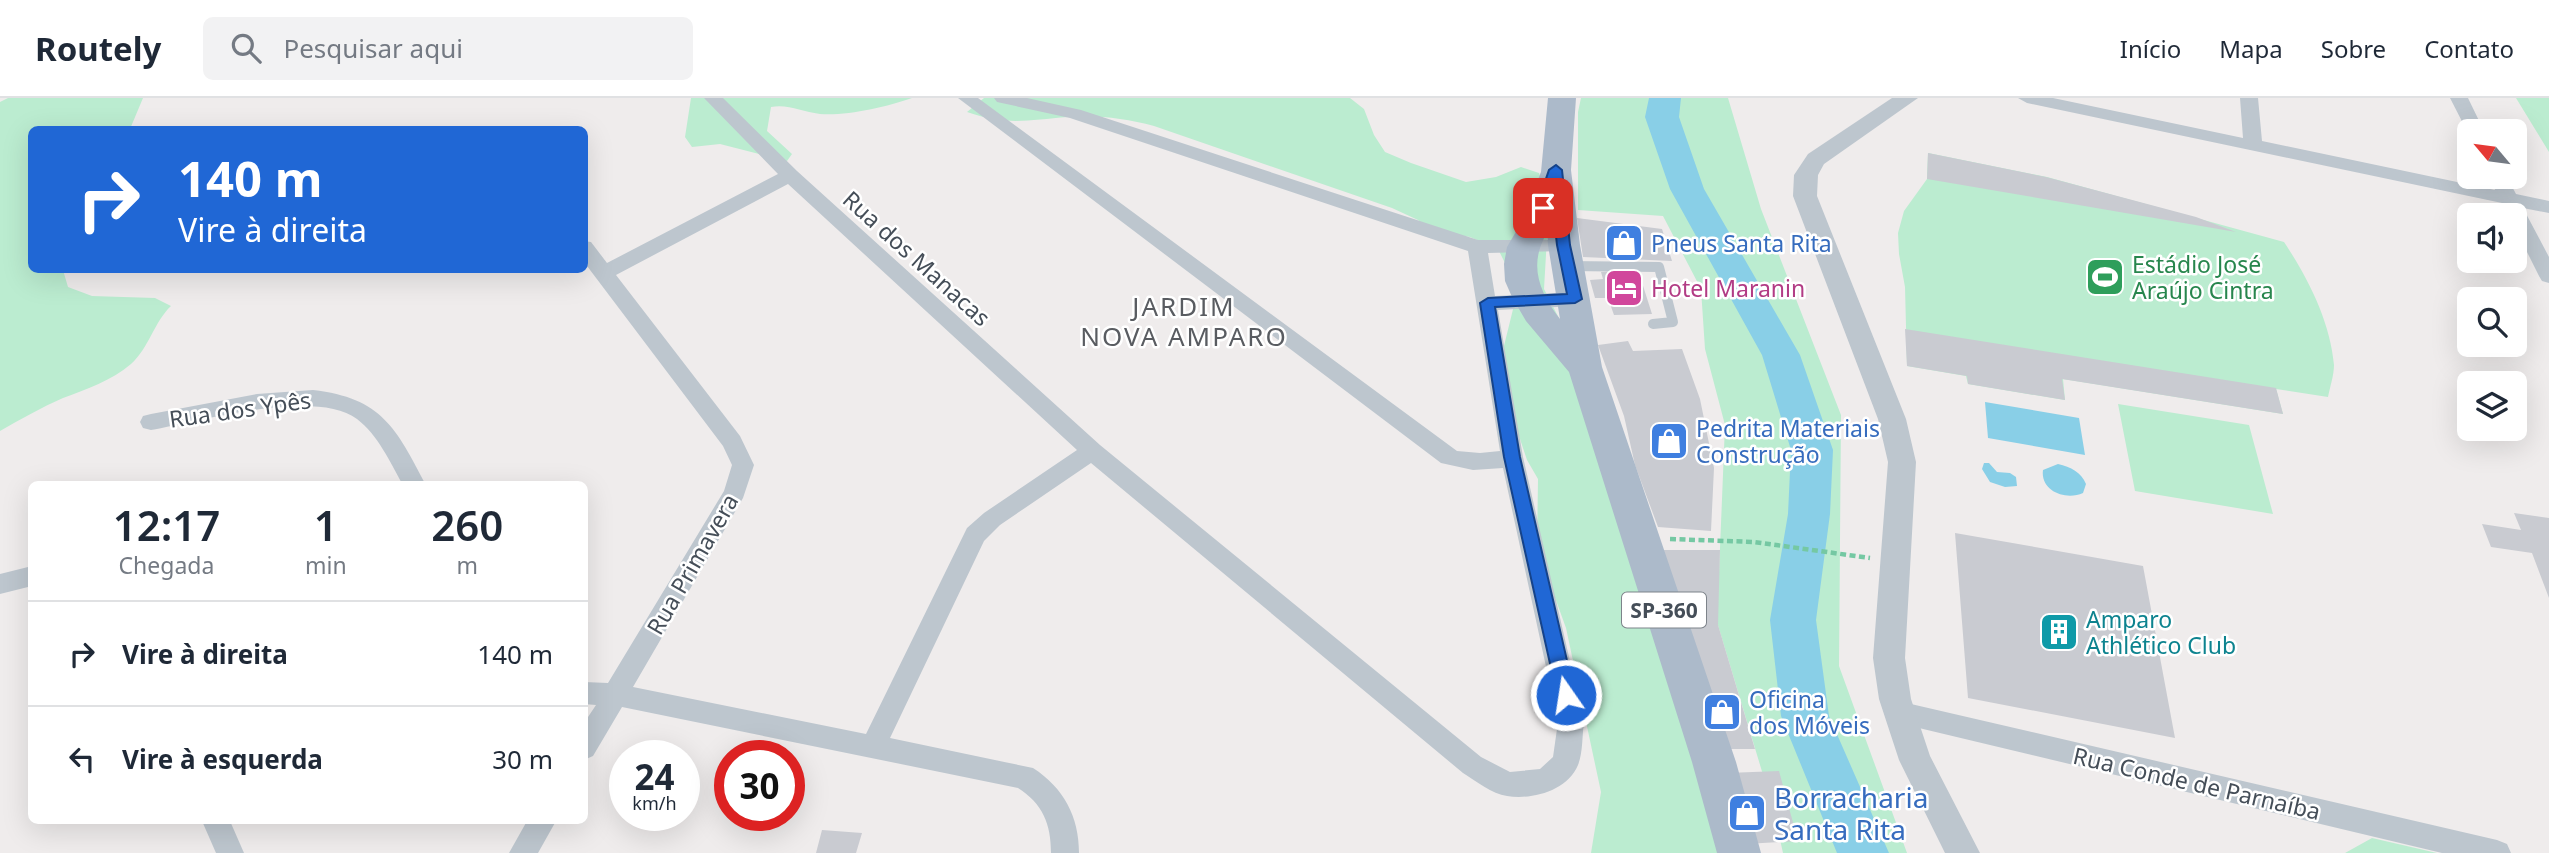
<!DOCTYPE html>
<html lang="pt">
<meta charset="utf-8">
<style>
:root{--surface:#fff;--page:#f2f2f3;--text:#1f2937;--muted:#747a83;--line:#e0e1e3}
body{margin:0;font-family:"Noto Sans",sans-serif;background:var(--page);color:var(--text);height:100vh;display:flex;flex-direction:column;font-size:26px;white-space:nowrap}
*{box-sizing:border-box;margin:0}
p{font-size:23px;color:var(--muted)}
.icon{flex:none;width:38px;height:38px;fill:none;stroke:currentColor;stroke-width:2;stroke-linecap:round;stroke-linejoin:round}
.map{position:relative;flex:1;overflow:hidden}
.side{position:absolute;left:28px;top:383px;width:560px;height:343px;display:flex;flex-direction:column;background:var(--surface);border-radius:10px;box-shadow:0 7px 28px #0002}
.side>*{flex:none}
.guide{position:absolute;left:28px;top:28px;width:560px;height:147px;border-radius:10px;box-shadow:0 7px 28px #0002;background:#2067d5;color:#fff;overflow:hidden}
.needle{width:46px;rotate:299deg}
.buttons{position:absolute;left:2457px;top:21px;display:grid;gap:14px}
.buttons a{display:grid;place-items:center;width:70px;height:70px;border-radius:10px;background:var(--surface);box-shadow:0 7px 28px #0002;font-size:35px}
.speed{position:absolute;left:609px;top:642px;display:flex;gap:14px;font-size:35px;font-weight:700;text-align:center}
.speed>*{display:grid;place-content:center;width:91px;height:91px;border-radius:50%;background:var(--surface);box-shadow:0 7px 28px #0002;line-height:1}
.speed small{font-size:18px;font-weight:400}
.speed .limit{border:10px solid #d22;background:#fff;color:#111}
.pin{position:absolute;display:grid;place-items:center;width:60px;height:60px;color:#fff;margin:-30px;border-radius:14px;box-shadow:0 4px 10px #0006}
.me{position:absolute;width:77px;margin:-38px;rotate:347deg;stroke-linejoin:round;filter:drop-shadow(0 0 5px #0008)}
.turn{display:flex;align-items:center;gap:24px;height:147px;padding:0 35px;font-size:32px}
.turn .icon{width:91px;height:91px;stroke-width:2.5}
.turn b{display:block;font-size:49px;line-height:60px}
.eta{display:flex;justify-content:space-evenly;align-items:center;height:119px;text-align:center}
.eta b{font-size:42px;font-weight:600;line-height:49px}
ul{padding:0;list-style:none}
li{display:flex;align-items:center;gap:21px;height:105px;padding:0 35px;border-top:2px solid var(--line)}
li div{flex:1}
li b{display:block;font-size:26px}
li em{font-style:normal}
header{display:flex;align-items:center;gap:42px;box-sizing:border-box;height:98px;padding:0 35px;background:var(--surface);border-bottom:2px solid var(--line)}
header strong{font-size:33px}
nav{display:flex;gap:38px;margin-inline-start:auto;font-size:24px}
.search{width:490px;height:63px;background:var(--page);display:flex;align-items:center;gap:18px;box-sizing:border-box;padding:0 24px;border-radius:10px;color:var(--muted);font-size:26px}
.map>svg:first-child{display:block}
.green{fill:#bbecd0}
.water{fill:#89cfe7}
.lines{fill:none;stroke-linecap:round;stroke-linejoin:round}
.river{fill:#89cfe7;fill-rule:evenodd}
.building{fill:#c9cbd1}
.path{stroke:#75c8a3;stroke-width:4.5;stroke-dasharray:6 3.5;stroke-linecap:butt}
.service{stroke:#bdc6ce;stroke-width:10}
.minor{fill:#bdc6ce;fill-rule:evenodd}
.tertiary{fill:#bdc6ce;fill-rule:evenodd}
.primary{fill:#acbaca;fill-rule:evenodd}
.route{fill:#2067d5;stroke:#15438a;stroke-width:2}
.labels{text-anchor:middle;dominant-baseline:central;stroke-width:5;stroke-linejoin:round;paint-order:stroke}
.shield{fill:#fff;stroke:#7d838a;stroke-width:2}
.shield-label{font-size:21px;font-weight:bold;fill:#454e58}
.shop-label{font-size:23px;fill:#366cbe;stroke:#fff;text-anchor:start}
.street-label{font-size:23px;fill:#454e58;stroke:#fff}
.leisure-label{font-size:23px;fill:#27864d;stroke:#fff;text-anchor:start}
.hotel-label{font-size:23px;fill:#b23c85;stroke:#fff;text-anchor:start}
.culture-label{font-size:23px;fill:#0d838f;stroke:#fff;text-anchor:start}
.quarter-label{font-size:26px;letter-spacing:2px;fill:#595c61;stroke:#fff}
.near-shop-label{font-size:28px;fill:#366cbe;stroke:#fff;text-anchor:start}
</style>
<header>
<strong>Routely</strong>
<div class="search"><svg class="icon" aria-label="search" viewBox="0 0 24 24"><circle cx="10" cy="10" r="6"/><path d="M15 15l6 6"/></svg>Pesquisar aqui</div>
<nav><a>Início</a><a>Mapa</a><a>Sobre</a><a>Contato</a></nav>
</header>
<div class="map">
<svg width="2549" height="755" viewBox="0 0 2549 755">
<rect width="100%" height="100%" fill="#efecec"/>
<path class="green" d="M8,0H143L130,31L32,32V172H63L68,189L92,198L155,200L171,208C154,224 149,250 131,266C111,283 87,291 63,300C42,309 21,321 0,333V4Z
M691,0H912C886,9 847,18 820,16C802,14 789,6 771,9L767,33L792,56L787,63L720,46L692,49L685,39Z
M984,0H1350L1364,11L1374,37L1385,54L1411,65L1466,84L1496,79L1521,69L1539,75L1549,105L1544,191L1582,265L1720,755H1591L1601,694L1566,530L1537,450L1538,381L1527,362L1519,338L1501,260L1518,191L1498,151L1470,139L1429,132L1418,122L1392,110L1154,28C1126,20 1097,17 1068,19C1028,22 1007,28 967,14Z
M1581,0H1728L1761,111L1841,317L1839,568L1907,755H1783L1773,710L1717,524L1725,327L1705,251L1701,191L1663,118L1578,112V14Z
M2516,0H2549V54Z
M1928,55L2047,79L2284,144C2308,180 2330,223 2334,267C2334,277 2330,289 2328,299L2276,291L2283,316L2063,281L2065,302L1968,286L1966,278L1907,268L1905,189L1899,156L1898,135L1904,113L1927,81Z
M2118,306L2249,327L2273,416L2135,393Z
M2372,740L2437,755H2345Z"/>
<path class="water" d="M1985,304L2079,320L2085,357L1988,340Z
M1984,365H1989L1997,374L2010,375L2016,379L2017,388L2005,389L1990,384L1982,371Z
M2058,366C2071,369 2081,374 2086,386L2083,395C2066,403 2040,393 2043,372Z"/>
<g class="lines">
<path class="river" d="M1649,0H1681L1679,19L1704,91L1800,257L1833,352L1830,416L1816,522L1829,618L1889,755H1837L1781,618L1770,522L1788,416L1791,352L1762,257L1670,91L1645,19Z"/>
</g>
<path class="building" d="M1928,55L2046,79L2196,119L2236,134L1927,81Z
M1577,120L1662,131L1672,163L1583,159Z
M1638,172L1652,216L1614,217L1608,200H1595L1590,182L1603,181L1601,174Z
M1905,231L2276,290L2283,316L2062,281L2065,302L1968,286L1967,278L1907,268Z
M1628,243L1633,253L1682,251L1700,301L1714,370L1711,433L1658,429L1635,367L1624,318L1598,247Z
M2514,415L2549,420V500L2532,455L2491,449L2482,426L2521,432Z
M1955,435L2143,468L2175,640L1968,600Z
M1656,452H1720L1718,527L1755,651H1721Z
M1779,673L1798,743L1745,746L1727,675Z
M822,732L862,735L856,755H816Z"/>
<g class="lines">
<path class="path" d="M1670,441L1754,444L1870,460"/>
<path class="service" d="M1568,168L1659,169L1673,224L1653,226"/>
<path class="minor" d="M704,0H723L797,73L1100,347L1481,659L1510,674L1540,671L1553,659L1558,624L1503,370L1473,372L1441,365L958,0H978L1457,353L1480,355L1500,353L1468,153L1070,20L997,4L994,0H1027L1081,12L1478,142H1571L1574,147L1571,152L1564,153L1488,155L1495,198L1575,194L1582,196L1585,201L1582,206L1575,208L1498,212L1523,359L1584,624C1582,638 1583,655 1578,667C1567,693 1532,702 1507,698C1492,696 1476,683 1463,675L1091,365L1000,427L984,443L890,640L1033,670C1064,690 1079,719 1079,755H1051C1051,726 1043,706 1018,690L622,609L593,658L584,662V625L596,607L584,606V584L608,585L724,393L732,367L723,348L584,164V143L591,144L607,165L778,76ZM788,86L1077,352L984,415L967,430L866,636L633,589L743,400L754,367L740,338L616,177Z
M2018,0H2053L2243,40L2240,0H2258L2262,43L2495,92L2489,79H2507L2516,96L2549,103V115L2523,110L2549,159V185L2542,183L2539,178L2515,130V117H2508L2502,105L2027,5Z
M2450,0H2468L2484,33H2469V37Z
M313,292C382,300 396,330 426,387H403C390,364 378,337 357,321C316,290 200,323 151,332L143,330L140,324L143,318L151,316L257,296Z
M32,468V488L0,496V476Z
M1898,603L2497,742L2507,746L2511,755H2442L1898,625L1889,622L1885,614L1889,606Z
M202,723H230L244,755H216Z
M527,723H556L538,755H509Z"/>
<path class="tertiary" d="M1892,0H1918L1824,66L1818,77L1817,98L1906,321L1916,364L1905,560L1911,601L1930,658L1980,755H1945L1899,662L1879,601L1873,560L1888,364L1878,321L1793,98L1794,77L1808,56Z"/>
<path class="primary" d="M1548,0H1576L1571,72L1580,147L1602,269L1736,664L1761,755H1717L1692,664L1569,274L1526,223L1512,199L1505,183L1504,166L1507,149L1521,125L1541,74ZM1547,135L1548,147L1560,221C1539,194 1528,166 1547,135Z"/>
</g>
<path class="route" d="M1556,67L1562,72L1570,147L1582,201L1575,205L1495,209L1520,359L1575,597L1572,603L1566,605L1559,603L1557,597L1504,359L1480,205L1488,200L1567,196L1557,147L1552,102L1548,113L1543,114L1536,110L1549,72Z"/>
<defs>
<symbol id="shop-square" viewBox="-11 -11 22 22"><rect x="-9" y="-9" width="18" height="18" rx="4" fill="#3f7fe0" stroke="#fff"/><path d="M-5-2.5h2.3a2.7 3.5 0 0 1 5.4 0H5L5.5 6h-11ZM-1.5-2.5h3a1.5 2.3 0 0 0-3 0Z" fill="#fff"/></symbol>
<symbol id="stadium-square" viewBox="-11 -11 22 22"><rect x="-9" y="-9" width="18" height="18" rx="4" fill="#2e9e5b" stroke="#fff"/><path d="M0-5a6.5 5 0 1 0 0 10a6.5 5 0 1 0 0-10ZM-3.5-1.8h7v3.6h-7Z" fill="#fff"/></symbol>
<symbol id="hotel-square" viewBox="-11 -11 22 22"><rect x="-9" y="-9" width="18" height="18" rx="4" fill="#d1479c" stroke="#fff"/><path d="M-6-4.5h1.5V1H6V5H4.5V3h-9V5H-6ZM-4 0a1.8 1.8 0 1 1 3.6 0ZM.5 0V-2.5h3Q6-2.5 6 0Z" fill="#fff"/></symbol>
<symbol id="building-square" viewBox="-11 -11 22 22"><rect x="-9" y="-9" width="18" height="18" rx="4" fill="#0f9aa8" stroke="#fff"/><path d="M-4-6H4V6H1V3H-1V6H-4ZM-2.5-4.3h1.7v1.8h-1.7ZM.8-4.3h1.7v1.8H.8ZM-2.5-1h1.7V.8h-1.7ZM.8-1h1.7V.8H.8Z" fill="#fff"/></symbol>
</defs>
<g fill-rule="evenodd">
<use href="#shop-square" x="1602" y="123" width="44" height="44"/>
<use href="#stadium-square" x="2083" y="157" width="44" height="44"/>
<use href="#hotel-square" x="1602" y="168" width="44" height="44"/>
<use href="#shop-square" x="1647" y="321" width="44" height="44"/>
<use href="#building-square" x="2037" y="512" width="44" height="44"/>
<use href="#shop-square" x="1700" y="592" width="44" height="44"/>
<use href="#shop-square" x="1725" y="693" width="44" height="44"/>
</g>
<g class="labels">
<rect class="shield" x="1622" y="494.5" width="84" height="35" rx="5"/>
<g class="shield-label">
<text x="1664" y="512">SP-360</text>
</g>
<g class="shop-label">
<text x="1651" y="145">Pneus Santa Rita</text>
<text x="1696" y="330">Pedrita Materiais<tspan x="1696" dy="26">Construção</tspan></text>
<text x="1749" y="601">Oficina<tspan x="1749" dy="26">dos Móveis</tspan></text>
</g>
<g class="street-label">
<text transform="translate(917 160) rotate(42)">Rua dos Manacas</text>
<text transform="translate(240 311) rotate(-8)">Rua dos Ypês</text>
<text transform="translate(692 466) rotate(-60)">Rua Primavera</text>
<text transform="translate(2197 685) rotate(13)">Rua Conde de Parnaíba</text>
</g>
<g class="leisure-label">
<text x="2132" y="166">Estádio José<tspan x="2132" dy="26">Araújo Cintra</tspan></text>
</g>
<g class="hotel-label">
<text x="1651" y="190">Hotel Maranin</text>
</g>
<g class="culture-label">
<text x="2086" y="521">Amparo<tspan x="2086" dy="26">Athlético Club</tspan></text>
</g>
<g class="quarter-label">
<text x="1184" y="208">JARDIM<tspan x="1184" dy="30">NOVA AMPARO</tspan></text>
</g>
<g class="near-shop-label">
<text x="1774" y="699">Borracharia<tspan x="1774" dy="32">Santa Rita</tspan></text>
</g>
</g>
</svg>
<div class="buttons">
<a><svg class="needle" viewBox="-14 -14 28 28"><path d="M0-13l5 13h-10z" fill="#e53935"/><path d="M0 13l5-13h-10z" fill="#747a83"/></svg></a>
<a><svg class="icon" aria-label="sound" viewBox="0 0 24 24"><path d="M4 9h4l5-4v14l-5-4H4zM17 9q2 3 0 6"/></svg></a>
<a><svg class="icon" aria-label="search" viewBox="0 0 24 24"><circle cx="10" cy="10" r="6"/><path d="M15 15l6 6"/></svg></a>
<a><svg class="icon" aria-label="layers" viewBox="0 0 24 24"><path d="M12 4l9 5-9 5-9-5zM3 14l9 5 9-5"/></svg></a>
</div>
<div class="speed"><div>24<small>km/h</small></div><div class="limit">30</div></div>
<div class="pin" style="left:1543px;top:110px;background:#d93025"><svg class="icon" aria-label="arrive" viewBox="0 0 24 24"><path d="M6 21V4h12l-3 4 3 4H6"/></svg></div>
<svg class="me" style="left:1566px;top:597px" viewBox="-20 -20 40 40"><circle r="17" fill="#2067d5" stroke="#fff" stroke-width="3"/><path d="M0-11L8 9 0 5-8 9z" fill="#fff"/></svg>
<div class="guide">
<div class="turn"><svg class="icon" aria-label="right" viewBox="0 0 24 24"><path d="M7 20v-9h11M14 6l5 5-5 5"/></svg><div><b>140 m</b>Vire à direita</div></div>
</div>
<section class="side">
<div class="eta">
<div><b>12:17</b><p>Chegada</p></div>
<div><b>1</b><p>min</p></div>
<div><b>260</b><p>m</p></div>
</div>
<ul>
<li><svg class="icon" aria-label="right" viewBox="0 0 24 24"><path d="M7 20v-9h11M14 6l5 5-5 5"/></svg><div><b>Vire à direita</b></div><em>140 m</em></li>
<li><svg class="icon" aria-label="left" viewBox="0 0 24 24"><path d="M17 20v-9H6M10 6l-5 5 5 5"/></svg><div><b>Vire à esquerda</b></div><em>30 m</em></li>
</ul>
</section>
</div>
